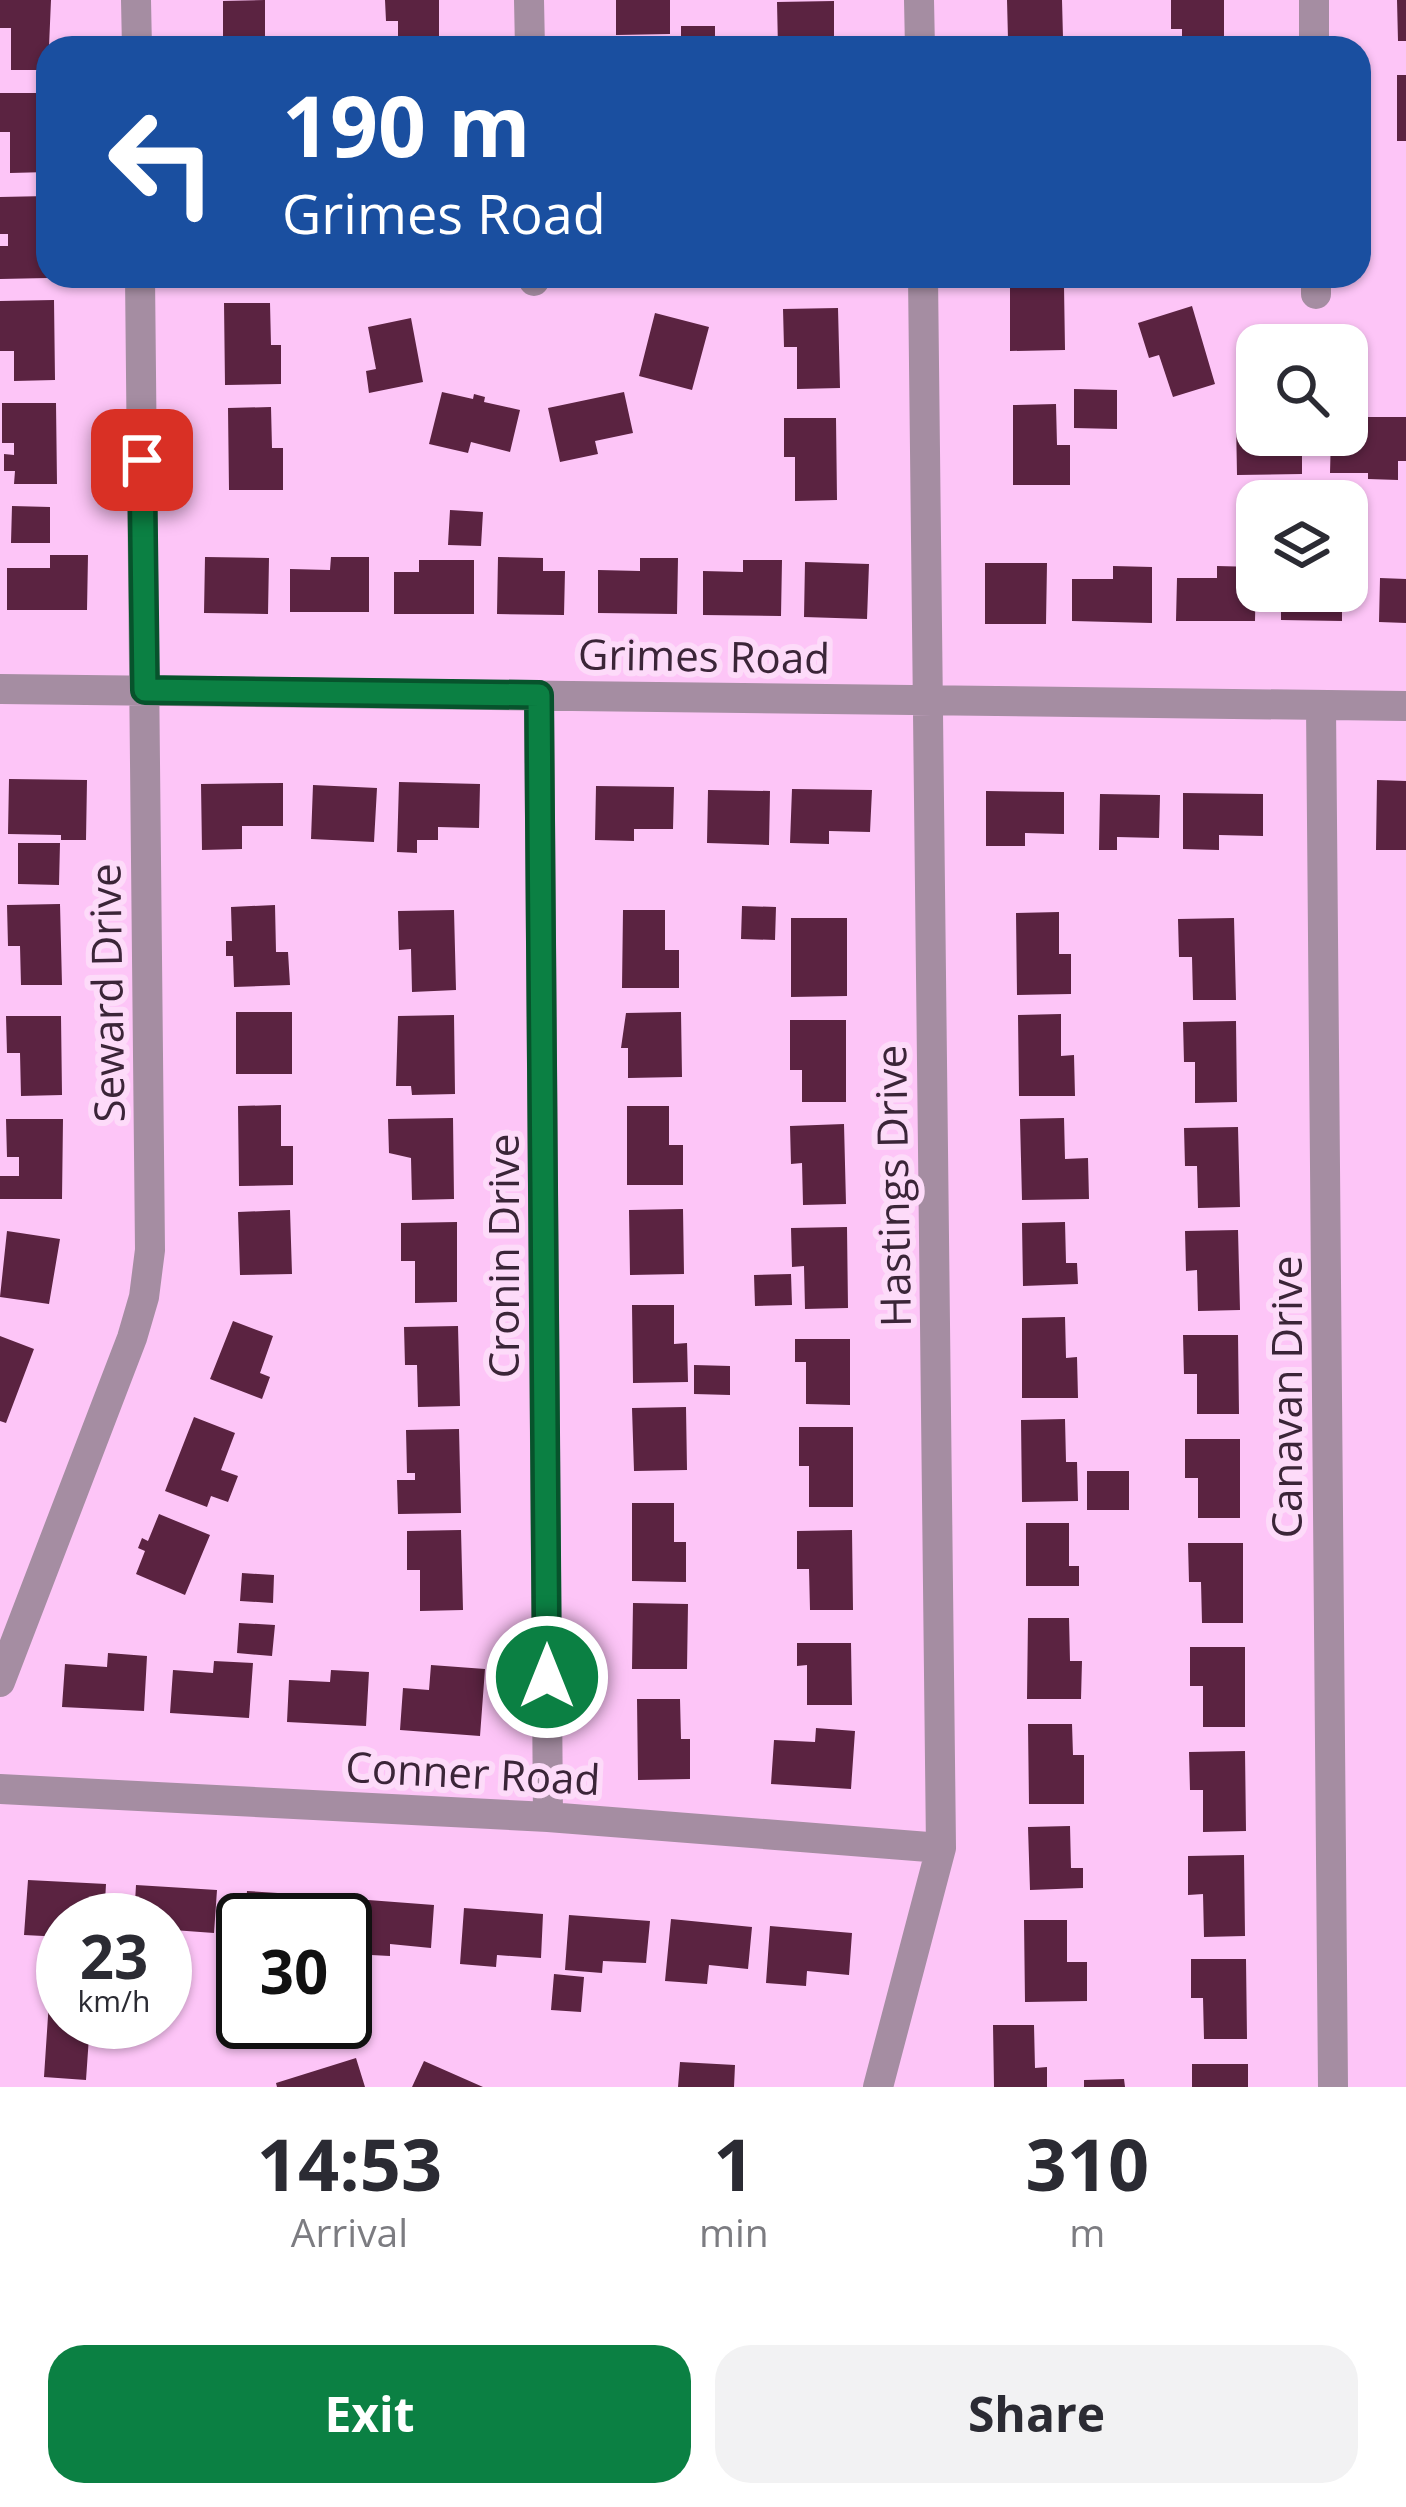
<!DOCTYPE html>
<style>
:root{--surface:#fff;--page:#f2f2f3;--text:#2b2b33;--muted:#7c7c81;--accent:#0b8043}
body{margin:0;font-family:"Open Sans",sans-serif;background:var(--page);color:var(--text);height:100vh;display:flex;flex-direction:column;font-size:45px;white-space:nowrap}
*{box-sizing:border-box;margin:0}
p{font-size:39px;color:var(--muted)}
.icon{flex:none;width:66px;height:66px;fill:none;stroke:currentColor;stroke-width:2;stroke-linecap:round;stroke-linejoin:round}
.map{position:relative;height:2087px;overflow:hidden}
.panel{display:flex;flex-direction:column;background:var(--surface);flex:1}
.panel>*{flex:none}
.guide{position:absolute;left:36px;top:36px;width:1335px;height:252px;border-radius:36px;box-shadow:0 3px 9px #0004;background:#1a4fa0;color:#fff;overflow:hidden}
.fabs{position:absolute;left:1236px;top:324px;display:grid;gap:24px}
.fabs a{display:grid;place-items:center;width:132px;height:132px;border-radius:24px;background:var(--surface);box-shadow:0 3px 9px #0004;font-size:60px}
.speed{position:absolute;left:36px;top:1893px;display:flex;gap:24px;font-size:60px;font-weight:700;text-align:center}
.speed>*{display:grid;place-content:center;width:156px;height:156px;border-radius:50%;background:var(--surface);box-shadow:0 3px 9px #0004;line-height:1}
.speed small{font-size:30px;font-weight:400}
.speed .limit{border:6px solid #111;border-radius:18px;background:#fff;color:#111}
.pin{position:absolute;display:grid;place-items:center;width:102px;height:102px;color:#fff;margin:-51px;border-radius:24px;box-shadow:0 6px 18px #0006}
.me{position:absolute;width:132px;margin:-66px;rotate:0deg;stroke-linejoin:round;filter:drop-shadow(0 0 9px #0008)}
.turn{display:flex;align-items:center;gap:42px;height:252px;padding:0 48px;font-size:54px}
.turn .icon{width:156px;height:156px;stroke-width:2.5}
.turn b{display:block;font-size:84px;line-height:102px}
.eta{display:flex;justify-content:space-evenly;align-items:center;height:204px;text-align:center}
.eta b{font-size:72px;font-weight:700;line-height:84px}
.button{display:flex;gap:24px;margin-top:auto;padding:24px 48px}
.button a{flex:1;height:138px;border-radius:36px;background:var(--accent);color:#fff;font-size:48px;font-weight:700;line-height:138px;text-align:center}
.button a+a{background:var(--page);color:var(--text)}
.map>svg:first-child{display:block}
.building{fill:#5b2341}
.lines{fill:none;stroke-linecap:round;stroke-linejoin:round}
.minor{stroke:#a58da2;stroke-width:30}
.route-casing{stroke:#07532c;stroke-width:30}
.route{stroke:#0b8043;stroke-width:21}
.labels{text-anchor:middle;dominant-baseline:central;stroke-width:12;stroke-linejoin:round;paint-order:stroke}
.street-label{font-size:42px;fill:#3b2538;stroke:#fddbf9}
</style>
<div class="map">
<svg width="1406" height="2087" viewBox="0 0 1406 2087">
<rect width="100%" height="100%" fill="#fdc5f7"/>
<path class="building" d="M0,0H51L48,70H11V28H0Z
M265,0V42L278,41V48H223V1Z
M385,0H439V48H398V21H386Z
M616,0H670V34L616,35Z
M1007,0H1062L1063,38L1008,39Z
M1171,0H1224V48H1182V29H1171Z
M1397,0H1406V41H1398Z
M834,1V48H778L777,2Z
M681,26H715V48H681Z
M1397,75H1406V141H1397Z
M0,93H48V172L10,173V132H0Z
M48,196V278L0,279V246H8V234H0V197Z
M794,276H836V280H794Z
M1064,286L1065,350L1010,351V287Z
M54,300L55,380L14,381V351H0V301Z
M224,303H270L271,345H281V384L225,385Z
M1192,306L1215,384L1173,397L1159,355L1149,358L1138,323Z
M838,308L840,388L797,389V347H784L783,309Z
M655,313L709,327L692,390L639,376Z
M411,318L423,382L369,393L366,371L376,369L368,327Z
M1074,389L1117,390V429L1074,428Z
M442,392L473,399L474,394L485,397L484,402L520,410L510,452L471,442L468,453L429,444Z
M624,392L633,433L595,441L598,454L560,462L548,408Z
M2,403H56L57,484H14L15,471H4V454L14,455V443H2Z
M1056,404L1057,445H1070V485H1013V405Z
M271,407L272,448H283V490H229L228,408Z
M1347,417H1406V461H1398V480L1368,479V473H1330L1331,435H1347Z
M784,418H836L837,500L795,501V457H784Z
M1236,419H1257V435H1302V474L1237,475Z
M12,506L50,507V543H11Z
M450,510L483,512L481,546L448,545Z
M50,555H88L87,610H7V568H50Z
M205,557L269,558L268,614L204,613Z
M331,557H369V612H290V569L330,570Z
M498,557L543,558V571H565L564,615L497,614Z
M640,558H678L677,614L598,613V570L640,571Z
M419,560H474V614H394V572H419Z
M743,560H782L781,616L703,615V571L743,572Z
M805,562L869,564L867,619L804,617Z
M985,563H1047L1046,624H985Z
M1113,566L1152,567V623L1072,621V579H1113Z
M1217,566L1256,567L1255,621H1176L1177,578H1217Z
M1380,578L1406,579V623L1379,622Z
M1281,591H1342V621L1281,620Z
M9,779L87,780L86,840H61V835L8,834Z
M1377,780L1406,781V850H1376Z
M399,782L480,784L479,828L438,827V840H417V853L397,852Z
M283,783V826H242V849L202,850L201,784Z
M313,785L377,788L374,842L311,839Z
M596,786L674,787L673,829H634V841L595,840Z
M792,789L872,790L870,832L829,831V844L790,843Z
M708,790L770,791L769,845L707,843Z
M986,791L1064,792V834L1025,833V846H986Z
M1183,793L1263,794V836L1219,835V850L1183,849Z
M1100,794L1160,795L1159,838L1117,837V850H1099Z
M18,843H60L59,885L18,884Z
M60,904L62,985H21L20,946H8L7,905Z
M275,905L276,952H288L290,985L234,987L233,956H226V941H232L231,907Z
M742,906L776,907L775,940L741,939Z
M454,910L456,990L412,992L411,949L399,950L398,911Z
M623,910H665V950H679V988H622Z
M1059,912V954H1071V994L1017,995L1016,913Z
M791,918H847V996L791,997Z
M1234,918L1236,1000H1193L1192,957H1179L1178,919Z
M236,1012H292V1074H236Z
M681,1012L682,1077L628,1078V1048H621L626,1013Z
M1061,1014V1056L1074,1055L1075,1096H1019L1018,1015Z
M454,1015L455,1094L412,1095L411,1086H396L398,1016Z
M6,1016H61L62,1095L21,1096L20,1053H7Z
M790,1020H846V1102H802V1070H790Z
M1236,1021L1237,1102L1195,1103V1062H1184L1183,1022Z
M281,1105V1146H293V1185L239,1186L238,1106Z
M627,1106H669V1145H683V1185H627Z
M453,1118L454,1199L412,1200L411,1158L389,1153L388,1119Z
M1064,1118L1065,1159L1088,1158L1089,1199L1022,1200L1020,1119Z
M6,1119H63L62,1199H0V1176H19V1157H7Z
M844,1124L846,1204L803,1205L802,1163L791,1164L790,1126Z
M1238,1127L1240,1207L1198,1208L1197,1166H1185L1184,1128Z
M683,1209L684,1274L630,1275L629,1210Z
M290,1210L292,1274L240,1275L238,1212Z
M457,1222V1302L415,1303V1261H401V1223Z
M1065,1222L1066,1263H1077L1078,1284L1023,1286L1022,1223Z
M847,1227L848,1308L805,1309L804,1266L792,1267L791,1228Z
M1238,1230L1240,1310L1198,1311L1197,1270L1186,1271L1185,1231Z
M7,1231L60,1239L49,1304L0,1297Z
M791,1274L792,1305L755,1306L754,1275Z
M632,1305H674V1344L687,1343L688,1382L633,1383Z
M1065,1317L1066,1358L1077,1357L1078,1398H1022V1318Z
M233,1321L273,1336L260,1373L270,1377L262,1399L210,1379Z
M458,1326L460,1406L418,1407L417,1365H405L404,1327Z
M1183,1335H1238L1239,1414H1197V1374H1184Z
M0,1336L34,1349L6,1423L0,1421Z
M795,1339H850V1405L806,1404V1362H795Z
M694,1365L730,1366V1395L694,1394Z
M686,1407L687,1470L634,1471L632,1408Z
M194,1417L235,1433L221,1470L238,1476L228,1502L211,1496L207,1507L165,1491Z
M1065,1419L1066,1462H1077L1078,1501L1022,1502L1021,1420Z
M799,1427H853V1507H809V1466H799Z
M459,1429L461,1513L398,1514L397,1480H415V1473H407L406,1430Z
M1185,1439H1240V1518H1198V1478H1185Z
M1087,1471H1129V1510H1087Z
M632,1503H674V1542H686V1582L632,1581Z
M159,1514L210,1535L185,1595L136,1574L145,1551L138,1548L142,1538L148,1541Z
M1026,1523H1069V1566H1079V1586H1026Z
M461,1530L463,1610L420,1611V1570H407V1531Z
M852,1530L853,1610H810L809,1569H797V1531Z
M1188,1543H1243V1623H1202L1201,1582H1189Z
M242,1573L274,1575L273,1603L240,1601Z
M633,1603L688,1604L687,1669H632Z
M1028,1618H1069L1070,1661H1082L1081,1699H1027Z
M239,1623L275,1625L272,1656L237,1653Z
M797,1643H851L852,1705H807V1665L797,1666Z
M1190,1647H1245V1727H1203V1686H1190Z
M108,1653L147,1656L144,1711L62,1707L65,1664L107,1667Z
M214,1661L253,1663L249,1718L170,1713L173,1670L213,1673Z
M431,1665L485,1669L480,1736L400,1730L403,1688L429,1690Z
M331,1670L369,1672L366,1726L287,1722L289,1680L330,1682Z
M637,1699H680L681,1739H690V1779L638,1780Z
M1028,1724H1072L1073,1755H1084V1804H1029Z
M816,1728L855,1731L851,1789L771,1784L774,1740L815,1742Z
M1245,1751L1246,1831L1203,1832V1790H1190L1189,1752Z
M1070,1826L1071,1868H1083V1888L1030,1890L1028,1827Z
M1244,1855L1245,1936L1204,1937L1203,1894L1188,1895V1856Z
M28,1880L106,1884L104,1920H63V1937L24,1935Z
M136,1885L217,1890L214,1933L173,1930L172,1941H165V1920H134Z
M247,1891L325,1896L324,1920H245Z
M355,1899L434,1905L431,1948L390,1944V1956L352,1954Z
M464,1908L543,1914L541,1958L497,1955L496,1967L460,1964Z
M569,1915L650,1921L646,1963L603,1961L602,1973L565,1970Z
M671,1919L752,1927L748,1969L709,1965L707,1984L665,1981Z
M1024,1920H1067V1962H1087V2001L1025,2002Z
M770,1926L852,1933L849,1975L807,1971L806,1986L766,1983Z
M227,1951L243,1952V1985L226,1984Z
M1191,1959H1246L1247,2039H1204L1203,1998H1191Z
M554,1974L584,1977L581,2012L551,2010Z
M49,2001L63,2002V2022H90L86,2080L44,2077Z
M993,2025H1034L1035,2068L1047,2067V2087H994Z
M356,2058L365,2087H277L276,2083Z
M424,2061L483,2087H412Z
M680,2062L735,2065L734,2087H678Z
M1192,2064H1248V2087H1192Z
M1124,2079L1125,2087H1084V2080Z"/>
<g class="lines">
<path class="minor" d="M136,0L137,48
M529,0L530,48
M919,0L920,48
M1314,0V48
M534,276V281
M1316,276V294
M0,689L1406,706
M539,695L548,1817
M1321,706L1333,2087
M0,1682L132,1338L144,1297L150,1250L140,276
M0,1789L548,1817L941,1848
M878,2087L941,1848L923,276"/>
</g>
<g class="lines">
<defs>
<path id="route" d="M142,460L145,690L539,695L547,1677"/>
</defs>
<use href="#route" class="route-casing"/>
<use href="#route" class="route"/>
</g>
<g class="labels">
<g class="street-label">
<text transform="translate(704 655) rotate(1)">Grimes Road</text>
<text transform="translate(106 993) rotate(-91)">Seward Drive</text>
<text transform="translate(892 1186) rotate(-91)">Hastings Drive</text>
<text transform="translate(502 1256) rotate(-90)">Cronin Drive</text>
<text transform="translate(1285 1397) rotate(-90)">Canavan Drive</text>
<text transform="translate(473 1772) rotate(3)">Conner Road</text>
</g>
</g>
</svg>
<div class="fabs">
<a><svg class="icon" aria-label="search" viewBox="0 0 24 24"><circle cx="10" cy="10" r="6"/><path d="M15 15l6 6"/></svg></a>
<a><svg class="icon" aria-label="layers" viewBox="0 0 24 24"><path d="M12 4l9 5-9 5-9-5zM3 14l9 5 9-5"/></svg></a>
</div>
<div class="speed"><div>23<small>km/h</small></div><div class="limit">30</div></div>
<div class="pin" style="left:142px;top:460px;background:#d93025"><svg class="icon" aria-label="arrive" viewBox="0 0 24 24"><path d="M6 21V4h12l-3 4 3 4H6"/></svg></div>
<svg class="me" style="left:547px;top:1677px" viewBox="-20 -20 40 40"><circle r="17" fill="#0b8043" stroke="#fff" stroke-width="3"/><path d="M0-11L8 9 0 5-8 9z" fill="#fff"/></svg>
<div class="guide">
<div class="turn"><svg class="icon" aria-label="left" viewBox="0 0 24 24"><path d="M17 20v-9H6M10 6l-5 5 5 5"/></svg><div><b>190 m</b>Grimes Road</div></div>
</div>
</div>
<section class="panel">
<div class="eta">
<div><b>14:53</b><p>Arrival</p></div>
<div><b>1</b><p>min</p></div>
<div><b>310</b><p>m</p></div>
</div>
<div class="button"><a>Exit</a><a>Share</a></div>
</section>
